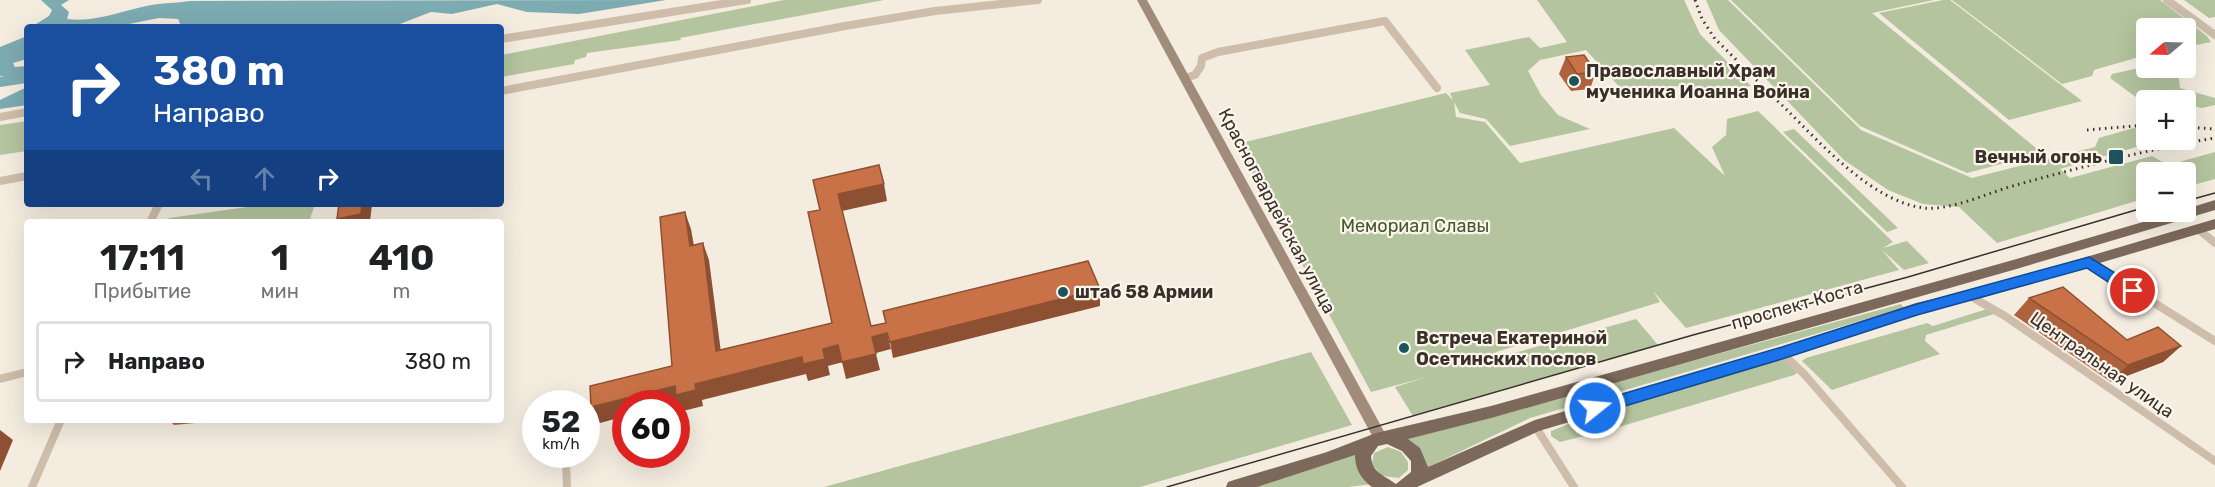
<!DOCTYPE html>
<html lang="ru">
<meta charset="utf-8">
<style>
:root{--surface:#fff;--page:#f2f2f2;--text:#202124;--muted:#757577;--line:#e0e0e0}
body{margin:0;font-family:Rubik,sans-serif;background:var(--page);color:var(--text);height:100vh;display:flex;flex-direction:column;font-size:22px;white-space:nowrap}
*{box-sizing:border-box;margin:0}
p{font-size:20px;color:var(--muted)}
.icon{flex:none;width:33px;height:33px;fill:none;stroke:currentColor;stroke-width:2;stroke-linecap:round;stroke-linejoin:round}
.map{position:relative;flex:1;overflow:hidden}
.sheet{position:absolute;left:24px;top:219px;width:480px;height:204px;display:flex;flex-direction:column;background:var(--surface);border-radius:6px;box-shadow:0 6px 24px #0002}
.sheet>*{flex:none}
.banner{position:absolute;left:24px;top:24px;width:480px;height:183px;border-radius:6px;box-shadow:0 6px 24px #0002;background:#1a4fa0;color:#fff;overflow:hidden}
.needle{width:39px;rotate:251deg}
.fabs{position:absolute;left:2136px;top:18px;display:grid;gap:12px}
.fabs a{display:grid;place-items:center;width:60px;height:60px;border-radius:6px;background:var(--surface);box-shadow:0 6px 24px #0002;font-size:30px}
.speed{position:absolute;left:522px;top:390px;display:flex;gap:12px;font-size:30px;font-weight:700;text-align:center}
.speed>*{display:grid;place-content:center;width:78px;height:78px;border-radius:50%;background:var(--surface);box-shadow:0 6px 24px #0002;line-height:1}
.speed small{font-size:15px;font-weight:400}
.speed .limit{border:9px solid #d22;background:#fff;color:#111}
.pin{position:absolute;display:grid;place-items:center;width:51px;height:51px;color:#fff;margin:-26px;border:3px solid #fff;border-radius:50%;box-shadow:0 2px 6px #0007}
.me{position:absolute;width:66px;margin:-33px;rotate:73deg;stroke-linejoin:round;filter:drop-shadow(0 0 4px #0008)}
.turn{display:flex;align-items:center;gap:21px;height:126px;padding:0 30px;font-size:27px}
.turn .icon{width:78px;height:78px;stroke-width:2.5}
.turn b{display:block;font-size:42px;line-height:51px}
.lanes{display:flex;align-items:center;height:57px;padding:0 30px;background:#0003;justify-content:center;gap:30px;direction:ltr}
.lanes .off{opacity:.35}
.eta{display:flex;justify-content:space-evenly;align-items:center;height:102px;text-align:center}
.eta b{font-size:36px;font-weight:700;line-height:42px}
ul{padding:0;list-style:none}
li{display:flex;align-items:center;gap:18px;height:81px;margin:0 12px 9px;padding:0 18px;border:3px solid var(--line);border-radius:6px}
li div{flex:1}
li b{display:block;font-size:22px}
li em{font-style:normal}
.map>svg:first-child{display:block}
.green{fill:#b4c49e}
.water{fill:#7dabb2}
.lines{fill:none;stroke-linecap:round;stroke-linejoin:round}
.river{fill:#7dabb2;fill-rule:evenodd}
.street{stroke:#cdbdaa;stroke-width:8}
.secondary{fill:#a18c7b;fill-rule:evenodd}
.primary{fill:#7c695b;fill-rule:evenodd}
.tram{stroke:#3a302a;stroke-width:1.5}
.rail{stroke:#3a302a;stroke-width:3;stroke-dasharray:1.5 4.5;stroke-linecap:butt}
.wall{fill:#ad623d}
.shaded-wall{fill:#8d5032}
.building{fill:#c97247;stroke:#8d5032;stroke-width:1.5}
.route{fill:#1a73e8;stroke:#114b97;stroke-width:1.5}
.poi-dot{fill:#1d535d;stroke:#fbf5ec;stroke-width:2}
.labels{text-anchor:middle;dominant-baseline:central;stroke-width:4.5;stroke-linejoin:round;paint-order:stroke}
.poi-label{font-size:18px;font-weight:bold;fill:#3a302a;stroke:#fbf5ec;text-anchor:start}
.street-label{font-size:18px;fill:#3a302a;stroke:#fbf5ec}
.park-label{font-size:18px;fill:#45592d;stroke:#fbf5ec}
</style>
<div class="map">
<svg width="2215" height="487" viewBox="0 0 2215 487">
<rect width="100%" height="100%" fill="#f4ecdf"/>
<path class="green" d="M784,0H884L680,38L681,40L587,53L586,57L575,60L574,64L501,77V55Z
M1537,0H1684L1700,34L1751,86L1722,92L1698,94L1677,86L1623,91L1586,50L1540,60L1528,71L1541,95L1558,115L1590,129L1510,146L1486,119L1460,113L1454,102L1456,117L1485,122L1520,163L1674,128L1725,176L1712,147L1726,135L1727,119L1758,111L1893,242L1883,248L1907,241L1929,263L1904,270L1881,249L1899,270L1686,328L1653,291L1660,302L1496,352L1500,357L1636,319L1658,345L1413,416L1395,387L1427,377L1371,392L1237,144L1446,93L1453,100L1450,93L1490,85L1465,50L1529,37L1540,48L1567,42Z
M1706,0H1728L1861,130L1972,178L2095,147L2099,138L2137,127L2146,132V140H2161L2060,169L2070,178L2152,156L2168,165L2215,152V179L2186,187V172H2146V198L1997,243L1959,207L1923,204L1888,190L1844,160L1719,30Z
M1731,0H1934L1872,13L2042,153L1967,173L1860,126Z
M1943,0H1950L2082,101L2009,120L1879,13Z
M1952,0H2160L2207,36L2211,42L2186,47V28H2146V55L2094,70L2092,76L2062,84Z
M2184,0H2215V17L2209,18Z
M2146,61V68H2173L2178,71L2180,88L2215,98V105L2202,108L2186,105V100H2157L2153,98L2140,100L2110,78L2112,74L2139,68L2138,64Z
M27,121V151L0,155V125Z
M1794,129L1898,228L1887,232L1783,132Z
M269,204H315L309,222H167L169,218Z
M1901,304L1904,308L1530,418L1424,469L1417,447L1407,439Z
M1987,309L1994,314L1926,335L1925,341L1940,354L1832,390L1802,361L1806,358L1927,323L1933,326Z
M1311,352L1352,425L1140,487H824Z
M1779,359H1784L1798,372L1794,375L1595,434L1583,417Z
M1574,422L1584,436L1560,442L1551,436V431Z
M1388,447L1401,452L1408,462V470L1399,478L1382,476L1372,464L1374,453Z
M1357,454L1372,484L1348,487H1254Z"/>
<path class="water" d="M41,0H69L61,5L69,12L67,19C96,23 123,10 151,5C164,3 177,3 190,1L666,0L579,14L527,12L497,4L452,14L431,12L392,27H186L181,26L178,19L159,18L114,27H35L36,24L49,16L52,10Z
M27,36V59L13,63L15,67L27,66V80L0,76V47Z
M27,87V105L0,109V100Z"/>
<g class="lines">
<path class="river" d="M27,73V83L0,87V77Z"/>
<path class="street" d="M2167,0L2215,35
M501,39L747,0
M1184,78L1195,75L1201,66L1202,58L1218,52L1385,21L1437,88
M501,91L845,26L935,11L1038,0
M0,117L27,112
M0,181L27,176
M150,222L159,204
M2198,229L2215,243
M2089,262L2215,341
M1970,296L2005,316L2215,461
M1782,353L1805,375L1902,487
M0,379L27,372
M1535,426L1574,487
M566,462L567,487
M32,487L61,420"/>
<path class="secondary" d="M1137,0H1147L1386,435L1388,439L1386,443L1381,445L1376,443Z"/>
<path class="primary" d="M2215,200V210L2013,270L1491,418L1408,439L1420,448L1428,467L1535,420L1782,347L1916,303L1981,288L2215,219V229L1981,298L1916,314L1782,359L1539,431L1417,487H1372C1361,479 1355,469 1355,455L1257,487H1226L1228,482L1234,480L1327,452L1376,433L1491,406L2013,260L2177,212H2186V209ZM1387,444L1402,451L1411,461V472L1396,484C1384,475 1372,473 1371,456L1378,446Z"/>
<path class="tram" d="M2186,201L2215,193
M1167,487L1693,335L1908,277L2146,207"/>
<path class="rail" d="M1695,0L1702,19L1715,39C1739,62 1762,86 1786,109C1821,144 1873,202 1924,208C1951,211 1990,192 2016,185C2082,167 2148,149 2215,138
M2186,127L2215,129
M2087,130L2146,125"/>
</g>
<path class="wall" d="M1566,57L1596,72L1590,89L1571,91L1559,74Z
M2029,298L2127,340L2181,346L2163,362L2111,382L2014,315Z
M169,420H196L195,423L174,425Z"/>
<path class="shaded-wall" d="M884,184L887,201L842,211L838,194Z
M362,204H372L370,222H339L337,219Z
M685,212L691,229L697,263L690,246Z
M703,243L709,260L723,368L716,351Z
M1100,289V306L893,358L890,342Z
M887,333L891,349L876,353L872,337Z
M838,345L843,362L828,366L830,375L808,381L806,374L702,400L703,406L683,411L679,403L626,404V416L600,423L591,407L675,386L695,384Z
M2181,346L2163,362L2111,382L2128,365Z
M876,354L880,370L846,379L842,362Z
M0,430L13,440L0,471Z"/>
<path class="building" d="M1584,55L1596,72L1577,74L1566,57Z
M879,165L884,184L838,194L871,326L886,323L883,311L1088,261L1100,289L890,342L887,333L872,337L876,354L842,362L838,345L823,349L825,359L803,364L802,357L695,384L696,390L676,395L675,386L591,407L590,386L672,366L660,217L685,212L690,246L703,243L716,351L832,323L808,212L820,210L813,180Z
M339,204H362L361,214L337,219Z
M2063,287L2127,340L2158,327L2181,346L2128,365L2029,298Z"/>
<path class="route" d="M2089,257L2138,287L2140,291L2138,295H2128L2087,268L1917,315L1782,359L1595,415L1590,413L1588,408L1590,404L1595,402L1782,347L1917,304Z"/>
<g class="poi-dot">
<circle cx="1574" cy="81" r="6"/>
<rect x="2108" y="149" width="16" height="16" rx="3"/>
<circle cx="1063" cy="292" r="6"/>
<circle cx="1404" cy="348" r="6"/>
</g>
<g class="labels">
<g class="poi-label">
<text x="1586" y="71">Православный Храм<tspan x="1586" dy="21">мученика Иоанна Война</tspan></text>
<text x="2102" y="157" text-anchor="end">Вечный огонь</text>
<text x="1075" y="292">штаб 58 Армии</text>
<text x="1416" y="338">Встреча Екатериной<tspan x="1416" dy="21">Осетинских послов</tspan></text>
</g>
<g class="street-label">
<text transform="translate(1277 211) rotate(62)">Красногвардейская улица</text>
<text transform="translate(1797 305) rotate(-16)">проспект Коста</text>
<text transform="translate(2102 365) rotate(35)">Центральная улица</text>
</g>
<g class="park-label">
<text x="1415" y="226">Мемориал Славы</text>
</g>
</g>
</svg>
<div class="fabs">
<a><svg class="needle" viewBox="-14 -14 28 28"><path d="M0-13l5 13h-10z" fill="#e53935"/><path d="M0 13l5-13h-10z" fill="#757577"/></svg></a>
<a>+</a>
<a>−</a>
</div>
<div class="speed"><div>52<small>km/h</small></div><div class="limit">60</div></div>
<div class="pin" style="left:2133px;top:291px;background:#d93025"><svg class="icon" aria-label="arrive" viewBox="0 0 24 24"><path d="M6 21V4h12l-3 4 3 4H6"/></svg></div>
<svg class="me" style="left:1595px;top:408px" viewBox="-20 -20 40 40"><circle r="17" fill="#1a73e8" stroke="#fff" stroke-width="3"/><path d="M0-11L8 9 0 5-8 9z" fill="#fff"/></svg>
<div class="banner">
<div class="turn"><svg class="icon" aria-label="right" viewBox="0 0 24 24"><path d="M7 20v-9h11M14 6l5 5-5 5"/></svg><div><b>380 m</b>Направо</div></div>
<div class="lanes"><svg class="icon off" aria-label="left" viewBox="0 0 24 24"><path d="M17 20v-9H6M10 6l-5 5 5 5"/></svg><svg class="icon off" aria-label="ahead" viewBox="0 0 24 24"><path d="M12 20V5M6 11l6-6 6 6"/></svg><svg class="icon" aria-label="right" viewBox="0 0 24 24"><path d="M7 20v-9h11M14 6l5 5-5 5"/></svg></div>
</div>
<section class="sheet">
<div class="eta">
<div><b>17:11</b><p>Прибытие</p></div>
<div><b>1</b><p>мин</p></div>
<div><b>410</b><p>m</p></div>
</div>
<ul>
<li><svg class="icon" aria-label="right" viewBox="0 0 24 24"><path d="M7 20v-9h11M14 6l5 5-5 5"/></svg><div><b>Направо</b></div><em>380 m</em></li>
</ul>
</section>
</div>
